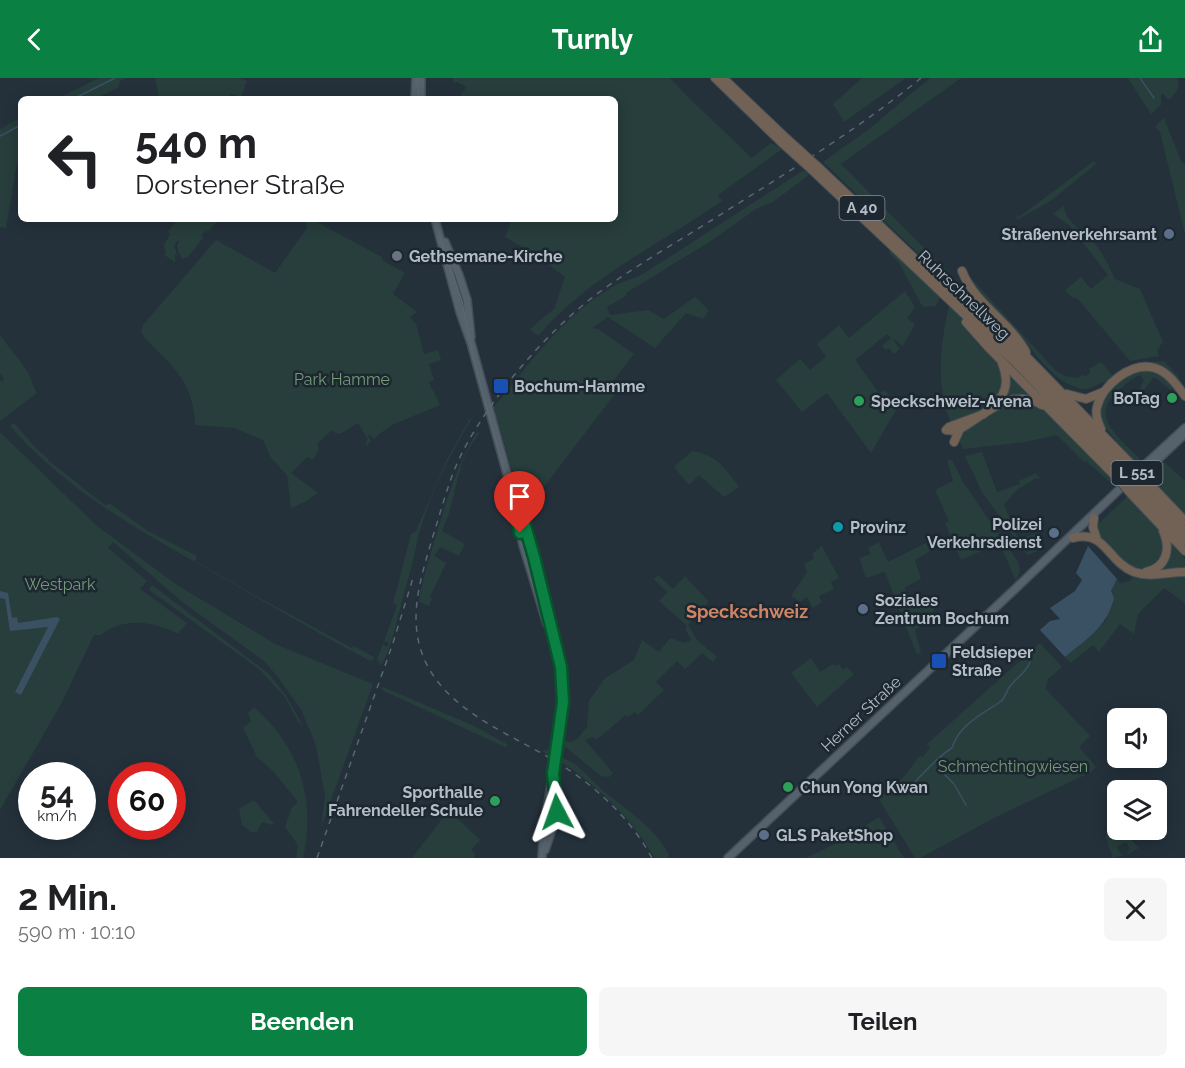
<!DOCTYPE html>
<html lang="de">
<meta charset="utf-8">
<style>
:root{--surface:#fff;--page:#f6f6f6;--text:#202124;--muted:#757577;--accent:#0b8043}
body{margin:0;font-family:Raleway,sans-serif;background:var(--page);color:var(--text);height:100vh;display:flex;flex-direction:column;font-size:22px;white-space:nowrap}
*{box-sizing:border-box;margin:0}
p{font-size:20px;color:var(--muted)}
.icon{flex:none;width:33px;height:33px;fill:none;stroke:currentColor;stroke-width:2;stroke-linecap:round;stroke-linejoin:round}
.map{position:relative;height:780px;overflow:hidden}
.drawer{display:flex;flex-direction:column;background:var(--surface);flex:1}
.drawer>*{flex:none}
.banner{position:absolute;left:18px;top:18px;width:600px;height:126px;border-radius:9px;box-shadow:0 3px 15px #0003;background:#fff;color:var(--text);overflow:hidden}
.fabs{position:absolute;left:1107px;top:630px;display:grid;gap:12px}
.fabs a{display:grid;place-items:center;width:60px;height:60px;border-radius:9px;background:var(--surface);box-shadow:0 3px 15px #0003;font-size:30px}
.speed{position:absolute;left:18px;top:684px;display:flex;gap:12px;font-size:30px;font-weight:700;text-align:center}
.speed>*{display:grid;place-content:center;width:78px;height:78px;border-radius:50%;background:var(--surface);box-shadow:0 3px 15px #0003;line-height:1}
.speed small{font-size:15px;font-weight:400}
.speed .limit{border:9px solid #d22;background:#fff;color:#111}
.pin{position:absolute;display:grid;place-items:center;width:51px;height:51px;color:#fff;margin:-62px -26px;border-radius:50% 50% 50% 0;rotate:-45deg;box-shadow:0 0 6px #0007}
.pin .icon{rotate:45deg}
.me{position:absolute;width:66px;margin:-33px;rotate:356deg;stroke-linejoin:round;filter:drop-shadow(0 0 4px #0008)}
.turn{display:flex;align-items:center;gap:21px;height:126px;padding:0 18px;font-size:27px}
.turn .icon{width:78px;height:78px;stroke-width:2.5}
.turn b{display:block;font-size:42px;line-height:51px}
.round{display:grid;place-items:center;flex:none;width:63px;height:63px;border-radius:9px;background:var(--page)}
.summary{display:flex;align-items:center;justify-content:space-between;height:102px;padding:0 18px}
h1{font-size:36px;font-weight:700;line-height:45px}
.action{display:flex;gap:12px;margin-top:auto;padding:12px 18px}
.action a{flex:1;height:69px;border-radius:9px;background:var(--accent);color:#fff;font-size:24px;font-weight:700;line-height:69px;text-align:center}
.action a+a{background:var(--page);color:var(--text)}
header{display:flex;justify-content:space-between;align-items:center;height:78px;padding:0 18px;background:var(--accent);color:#fff;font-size:27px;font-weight:700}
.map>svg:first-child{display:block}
.green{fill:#273e3c}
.water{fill:#395163}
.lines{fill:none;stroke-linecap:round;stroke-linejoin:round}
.stream{stroke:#395163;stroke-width:1.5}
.primary-casing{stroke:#434e57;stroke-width:10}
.highway-casing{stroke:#434d56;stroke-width:10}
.primary{stroke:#55616b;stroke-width:7}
.highway{stroke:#716255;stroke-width:8}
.tram{stroke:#596772;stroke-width:1.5}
.rail{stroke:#596772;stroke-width:1.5;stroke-dasharray:6 6;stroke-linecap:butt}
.highway-bridge-casing{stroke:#434d56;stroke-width:10;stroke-linecap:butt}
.highway-bridge{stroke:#716255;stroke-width:8}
.route-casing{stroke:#07532c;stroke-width:15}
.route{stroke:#0b8043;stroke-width:10}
.service-dot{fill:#5c6f8a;stroke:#1d2730;stroke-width:2}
.worship-dot{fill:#6b7280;stroke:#1d2730;stroke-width:2}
.transit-dot{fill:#1a4fb4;stroke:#1d2730;stroke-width:2}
.leisure-dot{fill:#2e9e5b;stroke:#1d2730;stroke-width:2}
.culture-dot{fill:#0f9aa8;stroke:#1d2730;stroke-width:2}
.labels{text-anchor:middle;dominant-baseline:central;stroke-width:5;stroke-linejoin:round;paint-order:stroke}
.shield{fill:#1d2730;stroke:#86909a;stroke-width:1.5}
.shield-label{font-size:15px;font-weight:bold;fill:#b3bdc7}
.poi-label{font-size:16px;font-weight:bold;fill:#b3bdc7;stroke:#1d2730;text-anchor:start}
.street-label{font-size:16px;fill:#b3bdc7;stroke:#1d2730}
.park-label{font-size:16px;fill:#729b76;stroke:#1d2730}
.neighbourhood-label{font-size:18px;font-weight:bold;fill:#cf8465;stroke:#1d2730}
</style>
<header><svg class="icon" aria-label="back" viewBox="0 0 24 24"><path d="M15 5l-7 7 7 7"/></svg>Turnly<svg class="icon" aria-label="share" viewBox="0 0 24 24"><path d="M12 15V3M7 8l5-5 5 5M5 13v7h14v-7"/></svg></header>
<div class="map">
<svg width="1185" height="780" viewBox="0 0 1185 780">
<rect width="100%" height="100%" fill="#24313b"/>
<path class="green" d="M99,0H128L120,3L118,10L94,21H57Z
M155,0H239L247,3L241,20L231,16L228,21H159Z
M453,0H670L689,20L752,80L771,65L782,71L718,117L722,123C659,167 588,199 538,258L530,251L556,229L555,228L565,199L534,176L505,159L512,141H615V21H463L459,20L466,9L457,4H453Z
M862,0H906L844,44L833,26Z
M930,0H961L841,86L951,197L947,203L823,84L869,51Z
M1128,0H1177C1182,8 1175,16 1169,22L1163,16L1161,17V27L1151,36Z
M21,39V83L17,86L6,150L0,149V51Z
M1164,40L1181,83L1185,86V156L1160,54L1155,48Z
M1094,83L1096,86L1052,122L1017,142V137L1019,139Z
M804,92L809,97L773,124L756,131L711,163L626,215V218L607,229L610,237L648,232L664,241L695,219L709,232L703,241L686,235L655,270L608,239L592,250L598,251L634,276L613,303L620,309L528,430L522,429L494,329C529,286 568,232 618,206C626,202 635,200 643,196Z
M1064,128C1066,145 1083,152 1093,164C1103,175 1109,188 1115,201L1140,211L1163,264L1157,272L1159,278L1130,283L1078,221L1070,218L1065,212L1081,199L1091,211L1108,197L1070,148L1053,136Z
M178,141H219L208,154L206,152L201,158L203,160L188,179L182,181L180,176H179L177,168L179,163L178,162L174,167L177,177H175V184L164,177L166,175L164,167L170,156L168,154Z
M305,141H311L382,179V182L405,195L393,216L417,234L410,239L416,246L424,276L438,272L441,282L429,286L434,302L429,304L440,327L394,346L379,356L374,361L370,357L368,358L371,363L366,368V363L368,362L358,345L340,356L331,353L317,366L319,370L313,382L307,379L291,395L318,415L303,425L291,430L287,397L271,380L263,362L234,350L195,347C194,304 173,289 145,260L141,253L143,247L216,162L275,195L307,150Z
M891,172L940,219L936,228L925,229L921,226L899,185L889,175Z
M970,199L1055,292L1065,298L1078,300L1082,297L1086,298L1090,295L1089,291L1101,284L1112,297L1134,285L1164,283L1177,297L1182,306C1176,301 1171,294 1165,291C1144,278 1128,289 1111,301C1108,304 1103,304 1099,306C1091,310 1086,313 1078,310C1050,302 1031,269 1012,248C999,234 984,220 970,206L968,202Z
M905,213L915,229L907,240L915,246L903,268L892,260L900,271L894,276L889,270L886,272L882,268L891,260L887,256L855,282L879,315L885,312L898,329L871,375L827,315L802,334L776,302L800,281L810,292L826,279L817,266L839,247L849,260Z
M949,228L960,239L979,267L1035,320L1032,319L1114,404H1110L1086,383L1084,384L1057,357L1025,364L963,371C958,360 952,349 948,337C936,303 941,263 949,228Z
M0,257C9,270 19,280 27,293C32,300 32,308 37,315L0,343V302L2,304L4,301L0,295Z
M1144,292L1161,297L1181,317L1179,319L1172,311L1170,312L1156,300H1153L1141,316L1137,317L1144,302L1140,297C1131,300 1124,308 1117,314C1088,339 1122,362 1139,380L1138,385C1131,381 1126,374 1121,368C1100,345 1090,333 1115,308C1124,300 1132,294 1144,292Z
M476,335C451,372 425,425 416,469C412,490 405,510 400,531C395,548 391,573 381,587L377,581L383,566L387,569L389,565L384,563L397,527L393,525L411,456L416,453L448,379L468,344L467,340L470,342Z
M14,345L37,371L49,381L48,382L106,428L109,425L148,453L197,478L195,483L256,518L352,570L354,568L374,579V581L370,583C314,553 259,521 204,489C133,449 64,410 10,348Z
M0,354L97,448L177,507L275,566L373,606L321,750L325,717L316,668L301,631L277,598L264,583L181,523L113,464L108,470L147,503L140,511L187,545L178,556C153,543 124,539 101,557H94L61,626L0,732Z
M477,354L479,355C475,362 470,369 466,376C455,401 454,428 442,453L465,466L459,478L440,469L435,477H433L446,485L430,519L432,521L429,528L419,524C422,502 429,482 435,461C446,424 457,387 477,354Z
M692,373C717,377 724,389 739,409L724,419L699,397L689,407L674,389Z
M982,374L997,414L1020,406L1019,403L1036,395L1040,400L1038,401L1036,400L1018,411L1004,426L1016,457L1021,460L1038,455L1040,458L1022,464V468L1027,474L1035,470L1038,473L1027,477L982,414L965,378Z
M947,382H952L963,404L1018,484L1020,492L1016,503L1003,473L997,466L961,482L945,445L949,443L935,412L953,403Z
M1164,384L1185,403V439L1148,397Z
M1128,418L1185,481V525L1164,510L1138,536L1134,556L1120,546L1099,574L1093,567L1071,585L1065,579L1091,558L1106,542L1111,513L1117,501L1120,505L1130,503L1136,492L1129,489L1099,459L1096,448Z
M879,464L888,484L926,465L930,473L915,482L921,501L904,510L913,527L936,516L939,526L936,529L929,543L915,552L921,574L917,577L885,494L866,500L859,480L871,476L868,470Z
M822,468L839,500L831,504L834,511L819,518L822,524L813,530L807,519L800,524L791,518L807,494L804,486L814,481L812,476Z
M658,497L673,511L685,498L709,524L688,547L697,562L717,579L713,584L702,575L685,591L677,583L656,604L664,612L638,637L635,634L628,639L626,637L596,662L593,659L585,662L613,695L609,699L601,698L563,667L564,663L571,664L577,661L587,649L589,623L605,600L634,582L642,562L659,574L670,560L685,565L691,562L685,550L687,548L659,523L667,514L654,501Z
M152,507L269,596L285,616L302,646L299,645L284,618L259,591L149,512Z
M1040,565L1062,589L1048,601L1046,611L1090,658L1079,669L1096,689L1091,694L998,738L920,780H915L878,720C896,709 908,695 919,678L923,679L930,669L927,666Z
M811,580L820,594L833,586L835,588L839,586L843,592L847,589L854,596L817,629L791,595Z
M383,609L472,647L507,666V670L382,612Z
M254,629C300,669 316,722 303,780H296L298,767L285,749L292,729L298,724L273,693L257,679L243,650L251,643L248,635Z
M550,664H551L550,673C558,679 567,681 575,686C586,695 595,706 606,715C629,734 656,750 669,777L668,780H655C634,745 606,716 573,692C563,685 552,680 542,673L549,672Z
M254,722L274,746L272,747L262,744L257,754H251L242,747L239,731Z
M449,732L480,762L471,772L475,776L474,780H412Z
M879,739L904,780H806L845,761Z
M1119,752H1122L1139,770L1126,777L1130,771L1126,764L1117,769L1121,776L1124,777L1113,780L1105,758Z"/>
<path class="water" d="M1088,468L1117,501L1111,513L1114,520C1107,549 1087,561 1065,579L1040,552L1050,543L1060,541L1050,530L1075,513L1082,502L1076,495Z
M0,513L8,515L12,540L17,539L18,545L57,539L60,541L21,617L15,614L48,549L10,553L5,521L0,520Z"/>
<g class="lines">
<path class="stream" d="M1140,0L1154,20
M73,21L115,0
M0,58L21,47
M941,678L944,686L943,695L954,706L966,727
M915,704C927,692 937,679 952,670C958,648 982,636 1000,624C1006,620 1006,613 1010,608C1016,600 1027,594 1030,584"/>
<defs>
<path id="primary" d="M415,21L416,0
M421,21V0
M435,141L460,234L471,265L515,425C527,449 532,474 538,499C548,541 566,582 562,625C559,677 544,728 542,780
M445,164L459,197L467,222L471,259
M1134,397L1185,350
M1138,400L1185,356
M516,433L523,467L547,546
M545,772C555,743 559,733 554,702
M728,780L1014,512L1126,405"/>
<path id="highway" d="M715,0L781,64
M723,0L786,60
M817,88L988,250L1129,394
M811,91L1015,284L1124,398
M962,193C974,225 1010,244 1026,274
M986,243L1021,273L1134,389
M966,244L988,269L1119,402
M1067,316L1086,321L1103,314
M995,326C1008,314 1008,301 1002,285
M984,336L949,349L946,352L956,353L960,351C986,336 1012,308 1042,327
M1101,351C1098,344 1095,337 1097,329C1102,307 1132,283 1155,290C1168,294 1177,307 1185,318
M954,364L960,351
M1146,402L1185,443
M1141,407L1185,454
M1137,411L1185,462
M1131,416L1185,473
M1094,440L1093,449L1097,462
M1073,460C1105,451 1108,484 1134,494C1151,500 1167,494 1185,494
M1146,494C1167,489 1171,471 1163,453"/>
</defs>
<use href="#primary" class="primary-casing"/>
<use href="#highway" class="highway-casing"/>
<use href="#primary" class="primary"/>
<use href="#highway" class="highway"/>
<path class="tram" d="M417,0L419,21
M434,141L462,224L473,278L484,320L559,584L562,606L561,633L552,698L550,738L541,780"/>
<path class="rail" d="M317,780L393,565L413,500
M652,780C632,743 599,711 563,688C518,659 455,638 428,589C405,546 420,502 433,458C442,430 449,400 463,373C492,318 544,257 593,219C630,191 672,167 712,142C783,97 856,53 921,0"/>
<defs>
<path id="highway-bridge" d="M786,60L817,88
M781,64L811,91
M1134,389L1146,402
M1129,394L1141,407
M1124,398L1137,411
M1119,402L1131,416"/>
</defs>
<use href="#highway-bridge" class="highway-bridge-casing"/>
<use href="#highway-bridge" class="highway-bridge"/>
</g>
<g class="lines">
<defs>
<path id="route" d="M520,455L515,425L523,441L534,479L561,589L563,624L553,696L557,734"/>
</defs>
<use href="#route" class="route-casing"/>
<use href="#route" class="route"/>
</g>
<g class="service-dot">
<circle cx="1169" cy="156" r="6"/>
<circle cx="1054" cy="455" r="6"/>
<circle cx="863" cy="531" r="6"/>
<circle cx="764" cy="757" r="6"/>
</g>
<circle class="worship-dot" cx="397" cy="178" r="6"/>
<g class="transit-dot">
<rect x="493" y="300" width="16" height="16" rx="3"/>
<rect x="931" y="575" width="16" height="16" rx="3"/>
</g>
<g class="leisure-dot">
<circle cx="1172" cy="320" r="6"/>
<circle cx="859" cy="323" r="6"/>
<circle cx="788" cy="709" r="6"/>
<circle cx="495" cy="723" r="6"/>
</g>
<circle class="culture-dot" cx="838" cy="449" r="6"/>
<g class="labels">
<g class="shield">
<rect x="839.5" y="118" width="45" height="24" rx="4.5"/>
<rect x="1111.5" y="383" width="51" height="24" rx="4.5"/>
</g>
<g class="shield-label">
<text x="862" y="130">A 40</text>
<text x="1137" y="395">L 551</text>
</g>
<g class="poi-label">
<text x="1157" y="156" text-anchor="end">Straßenverkehrsamt</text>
<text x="409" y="178">Gethsemane-Kirche</text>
<text x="514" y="308">Bochum-Hamme</text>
<text x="1160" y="320" text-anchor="end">BoTag</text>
<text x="871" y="323">Speckschweiz-Arena</text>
<text x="1042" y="446" text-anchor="end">Polizei<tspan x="1042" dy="18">Verkehrsdienst</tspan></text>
<text x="850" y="449">Provinz</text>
<text x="875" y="522">Soziales<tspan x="875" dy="18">Zentrum Bochum</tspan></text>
<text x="952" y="574">Feldsieper<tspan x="952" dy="18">Straße</tspan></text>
<text x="800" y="709">Chun Yong Kwan</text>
<text x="483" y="714" text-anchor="end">Sporthalle<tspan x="483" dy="18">Fahrendeller Schule</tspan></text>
<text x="776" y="757">GLS PaketShop</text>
</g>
<g class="street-label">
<text transform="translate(964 217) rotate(44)">Ruhrschnellweg</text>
<text transform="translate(861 636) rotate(-43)">Herner Straße</text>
</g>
<g class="park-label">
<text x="342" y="301">Park Hamme</text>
<text x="60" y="506">Westpark</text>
<text x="1013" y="688">Schmechtingwiesen</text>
</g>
<g class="neighbourhood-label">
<text x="747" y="533">Speckschweiz</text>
</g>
</g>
</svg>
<div class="fabs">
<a><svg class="icon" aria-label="sound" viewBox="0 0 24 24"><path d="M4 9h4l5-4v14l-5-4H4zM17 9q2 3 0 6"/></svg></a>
<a><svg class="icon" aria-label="layers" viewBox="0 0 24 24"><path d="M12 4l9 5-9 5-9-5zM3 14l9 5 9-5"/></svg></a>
</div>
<div class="speed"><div>54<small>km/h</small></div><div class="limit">60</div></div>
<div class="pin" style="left:520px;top:455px;background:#d93025"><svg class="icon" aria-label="arrive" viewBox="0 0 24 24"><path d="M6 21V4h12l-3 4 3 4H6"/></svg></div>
<svg class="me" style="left:557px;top:734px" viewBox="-20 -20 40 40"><path d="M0-17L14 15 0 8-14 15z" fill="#0b8043" stroke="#fff" stroke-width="4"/></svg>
<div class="banner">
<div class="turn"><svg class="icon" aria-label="left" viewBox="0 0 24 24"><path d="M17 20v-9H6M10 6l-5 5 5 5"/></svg><div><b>540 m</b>Dorstener Straße</div></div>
</div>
</div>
<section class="drawer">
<div class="summary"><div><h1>2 Min.</h1><p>590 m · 10:10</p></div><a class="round"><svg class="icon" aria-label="close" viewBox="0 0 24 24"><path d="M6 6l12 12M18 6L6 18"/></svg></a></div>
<div class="action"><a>Beenden</a><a>Teilen</a></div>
</section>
